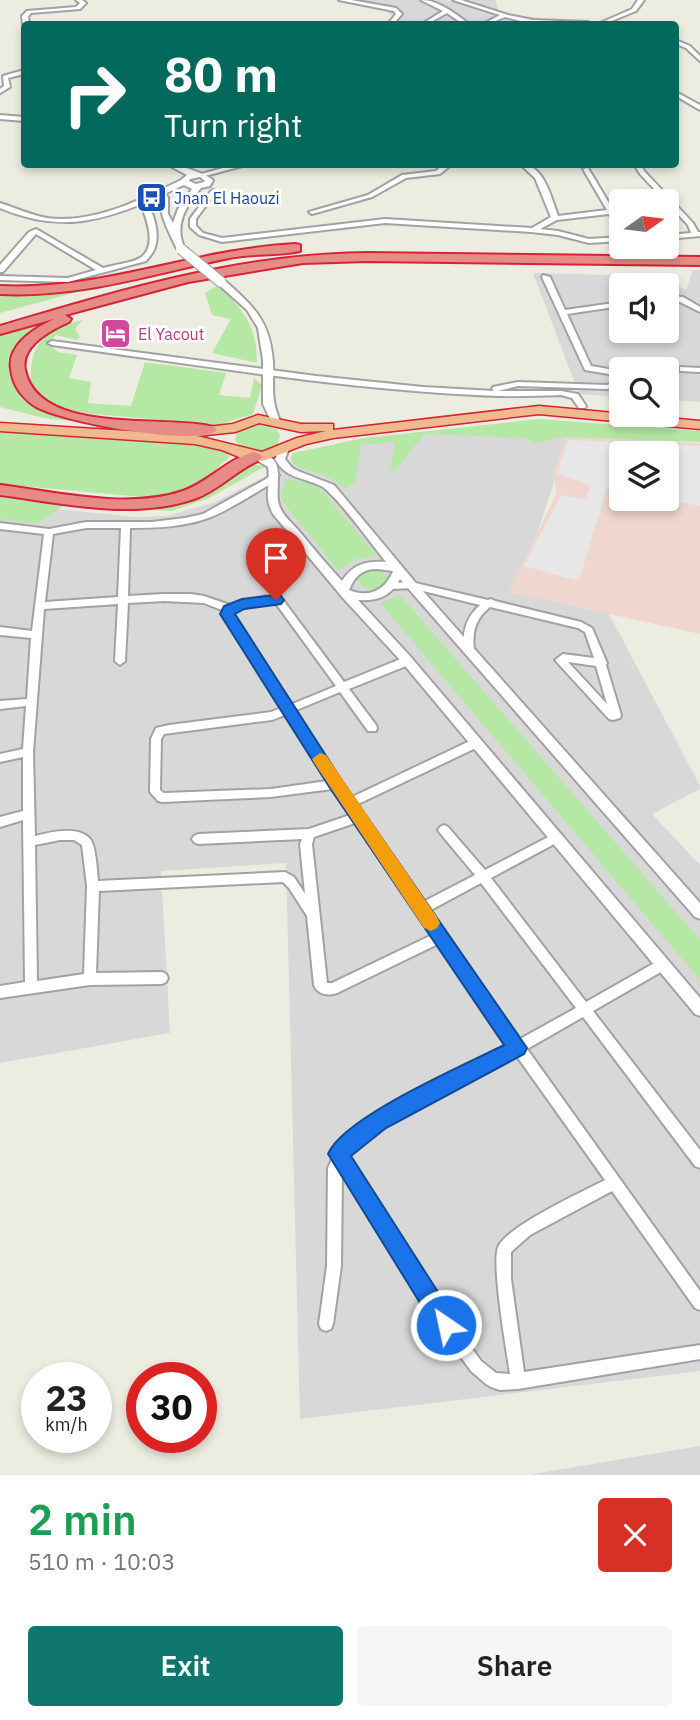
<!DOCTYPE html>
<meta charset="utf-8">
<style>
:root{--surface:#fff;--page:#f6f6f6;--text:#222;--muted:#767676;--accent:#0f766e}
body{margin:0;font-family:"IBM Plex Sans",sans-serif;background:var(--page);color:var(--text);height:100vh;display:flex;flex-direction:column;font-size:26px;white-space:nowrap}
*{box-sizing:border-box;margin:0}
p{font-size:23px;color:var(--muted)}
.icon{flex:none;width:38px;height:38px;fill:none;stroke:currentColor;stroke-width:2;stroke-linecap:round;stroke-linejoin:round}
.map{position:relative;height:1475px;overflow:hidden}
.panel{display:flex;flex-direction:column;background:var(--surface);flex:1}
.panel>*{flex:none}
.guide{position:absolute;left:21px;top:21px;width:658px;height:147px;border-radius:7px;box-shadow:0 4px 10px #0003;background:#00695c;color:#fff;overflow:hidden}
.needle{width:46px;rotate:76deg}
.tools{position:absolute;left:609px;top:189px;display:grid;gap:14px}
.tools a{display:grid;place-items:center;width:70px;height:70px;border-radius:7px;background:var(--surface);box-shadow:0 4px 10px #0003;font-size:35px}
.speed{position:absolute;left:21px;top:1362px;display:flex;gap:14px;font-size:35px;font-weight:700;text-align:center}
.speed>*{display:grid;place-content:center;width:91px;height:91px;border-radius:50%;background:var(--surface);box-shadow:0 4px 10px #0003;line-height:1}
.speed small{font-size:18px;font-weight:400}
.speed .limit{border:10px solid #d22;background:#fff;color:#111}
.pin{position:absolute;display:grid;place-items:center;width:60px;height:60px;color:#fff;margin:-72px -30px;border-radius:50% 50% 50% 0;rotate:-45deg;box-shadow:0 0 7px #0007}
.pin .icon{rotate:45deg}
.me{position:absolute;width:77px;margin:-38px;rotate:326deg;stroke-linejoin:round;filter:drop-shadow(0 0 5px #0008)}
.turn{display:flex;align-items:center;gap:24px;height:147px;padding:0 28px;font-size:32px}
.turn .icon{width:91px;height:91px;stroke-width:2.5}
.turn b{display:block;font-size:49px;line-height:60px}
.round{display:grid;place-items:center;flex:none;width:74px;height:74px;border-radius:7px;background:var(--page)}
.head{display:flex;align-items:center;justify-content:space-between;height:119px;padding:0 28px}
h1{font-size:42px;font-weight:600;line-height:52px;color:#1e9e55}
.primary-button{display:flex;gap:14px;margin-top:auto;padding:14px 28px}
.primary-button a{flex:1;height:80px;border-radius:7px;background:var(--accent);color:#fff;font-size:28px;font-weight:600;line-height:80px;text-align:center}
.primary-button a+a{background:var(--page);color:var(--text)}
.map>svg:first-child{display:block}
.residential{fill:#d9d8d8;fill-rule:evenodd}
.commercial{fill:#efd7cf;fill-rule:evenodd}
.grass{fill:#b6e8a5}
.parking{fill:#e7e7e7}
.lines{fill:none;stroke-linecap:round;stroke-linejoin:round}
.minor-casing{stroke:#a2a2a2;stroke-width:4}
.tertiary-casing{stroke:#a2a2a2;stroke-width:4}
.trunk-casing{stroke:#d52337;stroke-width:3}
.motorway-casing{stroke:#d52337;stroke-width:4}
.minor{fill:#fff;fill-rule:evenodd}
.tertiary{fill:#fff;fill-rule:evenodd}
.trunk{fill:#f1b98e;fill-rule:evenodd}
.motorway{fill:#e68b86;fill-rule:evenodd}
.tertiary-bridge-casing{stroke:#a2a2a2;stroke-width:12;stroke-linecap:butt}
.tertiary-bridge{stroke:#fff;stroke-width:10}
.route{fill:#1a73e8;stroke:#114b97;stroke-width:2}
.slow{fill:#f59e0b}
.labels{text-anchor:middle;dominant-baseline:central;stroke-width:6;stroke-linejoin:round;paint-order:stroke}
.far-transit-label{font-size:16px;fill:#164399;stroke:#fff;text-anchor:start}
.far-hotel-label{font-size:16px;fill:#b23c85;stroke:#fff;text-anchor:start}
</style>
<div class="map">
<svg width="700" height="1475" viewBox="0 0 700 1475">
<rect width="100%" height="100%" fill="#edece0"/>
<path class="residential" d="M339,0H445L467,5L470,0H496L498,12L581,24H391L396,19L384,9Z
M693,270H700V402L667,400V369H621V397L579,394L533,273L658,276L686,290ZM621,285H667V331H621Z
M571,430L519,589L607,610L700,786V789L652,814L700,865V1371L300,1419L286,863L161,871L170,1033L0,1063V503L136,517L167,516L215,502L302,458L356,443L430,432Z
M700,1446V1475H528Z"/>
<path class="commercial" d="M566,436L700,443V634L509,592L557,492L553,472ZM621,453H667V499H621Z"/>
<path class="grass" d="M218,285C244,311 257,325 257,363L212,353L231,319L212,315L205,293Z
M81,291L0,313V292L39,295Z
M59,317C16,336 0,383 41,411C50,415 62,417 72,421L44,418L0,407V334Z
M83,320L75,329L80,337L77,340L56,335L48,343L58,352L77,355L69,378L91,382L88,403L131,406L145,362L226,373L219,395L250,398L254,378L262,385L253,414L218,425L83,413L57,407L32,389C26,347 44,329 83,320Z
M539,419L700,431V442L557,437L536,444L525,438L424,434L396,470L390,472L395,442L361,445L355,482L346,489C327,471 298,472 290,460L293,453L364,438Z
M258,424L276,429L280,435L278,445C264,454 244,456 235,440L237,432Z
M0,431L218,447L230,456C205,481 188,492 154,498L0,484Z
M249,463L264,467L207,499L171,511L63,506L36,524L0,519V490L104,501L160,503Z
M286,479L309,483L323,491L377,556L356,559L343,568L337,569L282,501L281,495Z
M367,569L383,571L389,580L376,590L362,587L357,577Z
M400,595L700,940V980L380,603Z"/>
<path class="parking" d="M568,440L700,446V506L662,499H667V453H621V491L607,488L579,581L524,566L561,495L586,499L590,485L557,474Z"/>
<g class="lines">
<defs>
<path id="minor" d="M76,0H82L86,3L80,9L31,13L28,16L29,24H23L22,16L27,11L76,7L80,3Z
M339,0H351L396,8L402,14L393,24H388L396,14L394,11Z
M421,0C438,0 456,14 469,24H463L447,13L427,24H422L443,11Z
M453,0H461L508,15L533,20L588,22L591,24L528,23L505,17L488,24H483L500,15Z
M638,0H644L636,11L604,24H598L632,9Z
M676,40L690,46L700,56V61L686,48L676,44Z
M24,70V74L8,78L10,87L0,93V89L4,86L3,76Z
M676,92L700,105V110L676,96Z
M237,164H250L201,177L198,175Z
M444,164H452L440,174L406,178L372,197L312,214L309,212L368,195L402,175L436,171Z
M520,164C544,164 551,197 558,216L607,210L583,169L588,168L621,223V230L619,229L609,214L557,220L540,229L558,231L589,239L621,237V241L589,243L558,235L531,232L385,223L222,242L199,235L190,227V219L211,191L213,190L216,192L196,219V226L203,233L222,238L385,219L532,228L551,217L535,178Z
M634,164H640L645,172L693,223L698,232H700V236L667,239V235L691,233L688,225L640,174Z
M143,199C153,208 160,233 155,247C154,252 150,256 146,261L68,282L0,280V276L68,278L96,270L36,234L3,272H0V265L29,232L36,229L103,268C113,265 132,263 140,258C159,246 145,216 140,201Z
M543,275L550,277L565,310L621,302V306L567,314L591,366L614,370L621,376V385L607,389L518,386L498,391H561L578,394L586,406L585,408H579L572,398L561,395C533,396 504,397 476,395C334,388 193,364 52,345L48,343L52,341L316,376L423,387L494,391L492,389L493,387L518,382L607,385L619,381L609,374L585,370L542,277Z
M667,296L683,297L700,307V312L678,301L667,300Z
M680,367L700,368V372L680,371Z
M275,472L279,475L272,483C253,494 228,511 208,518C184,527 156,528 130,528L128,596L164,594H191L204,596L230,605L266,596L283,600L344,682L403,658H411L412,661L411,664L349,689L376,725L377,728L376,731H368L340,692L294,711L350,798L472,740H480L481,743L480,746L356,805L423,902L475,875L440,833L438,830L440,827L444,825L448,827L485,870L554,834L558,836L560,839L558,842L491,878L586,1002L658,961L662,960L666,961L668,965L666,969L593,1011L700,1150V1168L695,1166L583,1017L527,1049L700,1291V1310L695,1308L612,1191L530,1235L511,1252V1279L524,1372L700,1345V1359L518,1389L500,1390L491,1387L486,1384L471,1371L431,1315L342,1172L341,1266L333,1324L331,1329L326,1331L321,1329L319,1324L327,1266L328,1168L333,1157L331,1154L333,1149L336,1148L338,1143L373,1116L510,1045L438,944L337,993C328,996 318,995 314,985L307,916L289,888L283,882L99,891L96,973L162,972L166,974L168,978L166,982L162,984L90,985L0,998V986L25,982L23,820L0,827V817L23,811V757L0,762V754L23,749L26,706L0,709V701L27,699L31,638L0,635V627L32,631L44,534L0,529V523L49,529L86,522H152L185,518L203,514L266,479ZM86,528H121L118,597L45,602L53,534ZM164,601L204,603L224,611L225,619L281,708L271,712L169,725L156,728L151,739L150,792L158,801L162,802L271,797L332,789L350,815L309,829L198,834L194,836L192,839L194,842L198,844L302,839L300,844L305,894L294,877L285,872L98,881C97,871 96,851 92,842C83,824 50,832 35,836L33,752L44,609L118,604L115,661L120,665L125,661L128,603ZM266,602L277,605L336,686L290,705L233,617L234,611ZM285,715L327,781L271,789L164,793L160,790L161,739L164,734L272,720ZM355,823L432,935L332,983H327L312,844L314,837ZM60,840H74L82,845L87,886L84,974L37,981L35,845ZM481,883L576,1008L520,1039L429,911ZM516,1055L605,1180C580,1193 512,1224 499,1245C490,1258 507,1353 510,1374L496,1373L481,1361L441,1305L347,1156L348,1153L383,1126Z
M411,582L488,600L491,599L495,601L581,622L592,628L607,663L606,665L621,715L620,718L613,720L609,719L555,660L563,654L594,658L585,632L578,628L490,607C475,619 472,632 474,651L469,655L464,651C462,632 466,617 480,605L411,588L393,589L388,586L393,583ZM568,662L596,666L607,704Z"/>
<path id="tertiary" d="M0,115L24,117V121L0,119Z
M177,164C189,170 203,172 213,180L210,186L201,188C186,206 173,225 185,249L181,251L177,249C169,232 160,217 160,198L158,197C101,222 60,233 0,208V203C16,208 30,215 47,218C94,224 140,200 181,180L187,175L168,165ZM200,177L205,181L204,182L196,184L189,181L190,179ZM184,185L192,189L178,209L173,223L168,214V197L164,194Z
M218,280H224C253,306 270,320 273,362C274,386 270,398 280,421L278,423H272L263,404V360L258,328L247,310L218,284Z
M283,448L288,451L285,459L292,468L298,471L334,485L415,582L700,903V919L695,917L400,579C390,597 378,601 358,600L409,655L700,998V1016L695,1014L401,661L343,598L273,514C263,496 271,486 268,467L255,459V455C290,452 273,487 279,505C282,515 292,523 299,531C313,548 327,565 342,581C353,564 366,561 386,562C373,546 335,493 321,486C303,477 286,479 275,459L280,449ZM377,569L393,571C385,591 369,598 349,590C355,576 362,569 377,569Z"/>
<path id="trunk" d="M539,406L700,421V429L539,414L333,438L306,444L263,461L244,459L222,450L195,444L0,431V423L192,435L188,432L190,429L233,424L258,415L301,424H333V430ZM259,423L301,432L326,431L297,438L262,452L197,436L235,432Z"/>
<path id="motorway" d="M295,244L300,245V251C277,256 253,253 229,258C152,274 80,298 0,294V286C103,291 194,249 295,244Z
M367,253L700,257V265L367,261L303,263L188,282L65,315L71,319L69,322C51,330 20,346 25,370C39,437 166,414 214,427L217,430C199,448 55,421 33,405C20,395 13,385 11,369C7,345 35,328 54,319L0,334V326C121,290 240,254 367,253Z
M254,452L260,454L262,457L260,460C236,470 218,491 194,499C132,520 63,503 0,495V485C57,492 127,510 183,491C209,482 227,459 254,452Z"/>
</defs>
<use href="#minor" class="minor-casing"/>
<use href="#tertiary" class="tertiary-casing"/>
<use href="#trunk" class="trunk-casing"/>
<use href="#motorway" class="motorway-casing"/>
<use href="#minor" class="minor"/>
<use href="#tertiary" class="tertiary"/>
<use href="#trunk" class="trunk"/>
<use href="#motorway" class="motorway"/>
<defs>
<path id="tertiary-bridge" d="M181,249L221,282"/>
</defs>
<use href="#tertiary-bridge" class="tertiary-bridge-casing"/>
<use href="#tertiary-bridge" class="tertiary-bridge"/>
</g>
<path class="route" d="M276,595L281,596L284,600L281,604L244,609L235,614L341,779L527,1048L524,1054L386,1128L351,1156L454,1317L457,1325L454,1332L446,1336L438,1332L328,1154C343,1117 465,1065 504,1045L330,788L220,614L224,606L242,599Z"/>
<path class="slow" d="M320,753L326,755L437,917L440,923L437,928L431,931L424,928L315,764L312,759Z"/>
<defs>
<symbol id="bus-square" viewBox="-11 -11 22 22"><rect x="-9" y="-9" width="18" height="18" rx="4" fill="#1a4fb4" stroke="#fff"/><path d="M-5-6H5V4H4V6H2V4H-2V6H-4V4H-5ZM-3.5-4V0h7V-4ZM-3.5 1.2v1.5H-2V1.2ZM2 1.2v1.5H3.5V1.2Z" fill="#fff"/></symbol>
<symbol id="hotel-square" viewBox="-11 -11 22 22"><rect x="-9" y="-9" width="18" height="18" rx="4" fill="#d1479c" stroke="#fff"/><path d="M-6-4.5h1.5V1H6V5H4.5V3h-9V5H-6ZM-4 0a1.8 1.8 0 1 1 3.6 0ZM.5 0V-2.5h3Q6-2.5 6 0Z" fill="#fff"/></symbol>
</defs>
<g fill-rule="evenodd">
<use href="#bus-square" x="134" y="180" width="35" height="35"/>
<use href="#hotel-square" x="98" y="316" width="35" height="35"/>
</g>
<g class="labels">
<g class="far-transit-label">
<text x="174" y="198">Jnan El Haouzi</text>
</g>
<g class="far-hotel-label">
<text x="138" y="334">El Yacout</text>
</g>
</g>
</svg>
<div class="tools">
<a><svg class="needle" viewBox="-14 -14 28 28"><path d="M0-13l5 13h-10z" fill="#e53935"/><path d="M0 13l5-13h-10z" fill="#767676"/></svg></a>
<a><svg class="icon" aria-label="sound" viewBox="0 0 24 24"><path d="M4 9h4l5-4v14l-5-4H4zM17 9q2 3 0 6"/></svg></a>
<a><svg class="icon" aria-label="search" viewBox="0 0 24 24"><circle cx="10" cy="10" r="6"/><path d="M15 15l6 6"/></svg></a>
<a><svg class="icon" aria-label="layers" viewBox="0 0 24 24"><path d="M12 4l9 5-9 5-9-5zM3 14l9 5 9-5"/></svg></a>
</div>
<div class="speed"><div>23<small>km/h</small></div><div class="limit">30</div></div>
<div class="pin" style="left:276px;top:600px;background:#d93025"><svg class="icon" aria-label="arrive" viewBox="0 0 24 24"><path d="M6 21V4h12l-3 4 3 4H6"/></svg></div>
<svg class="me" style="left:446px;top:1325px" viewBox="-20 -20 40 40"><circle r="17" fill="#1a73e8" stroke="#fff" stroke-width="3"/><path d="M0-11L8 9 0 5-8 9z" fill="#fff"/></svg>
<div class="guide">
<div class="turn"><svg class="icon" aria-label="right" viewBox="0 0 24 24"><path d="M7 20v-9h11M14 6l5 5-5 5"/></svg><div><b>80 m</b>Turn right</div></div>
</div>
</div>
<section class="panel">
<div class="head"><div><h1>2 min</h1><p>510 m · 10:03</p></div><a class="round" style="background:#d93025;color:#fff"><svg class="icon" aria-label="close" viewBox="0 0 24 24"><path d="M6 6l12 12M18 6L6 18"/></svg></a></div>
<div class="primary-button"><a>Exit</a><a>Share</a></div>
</section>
